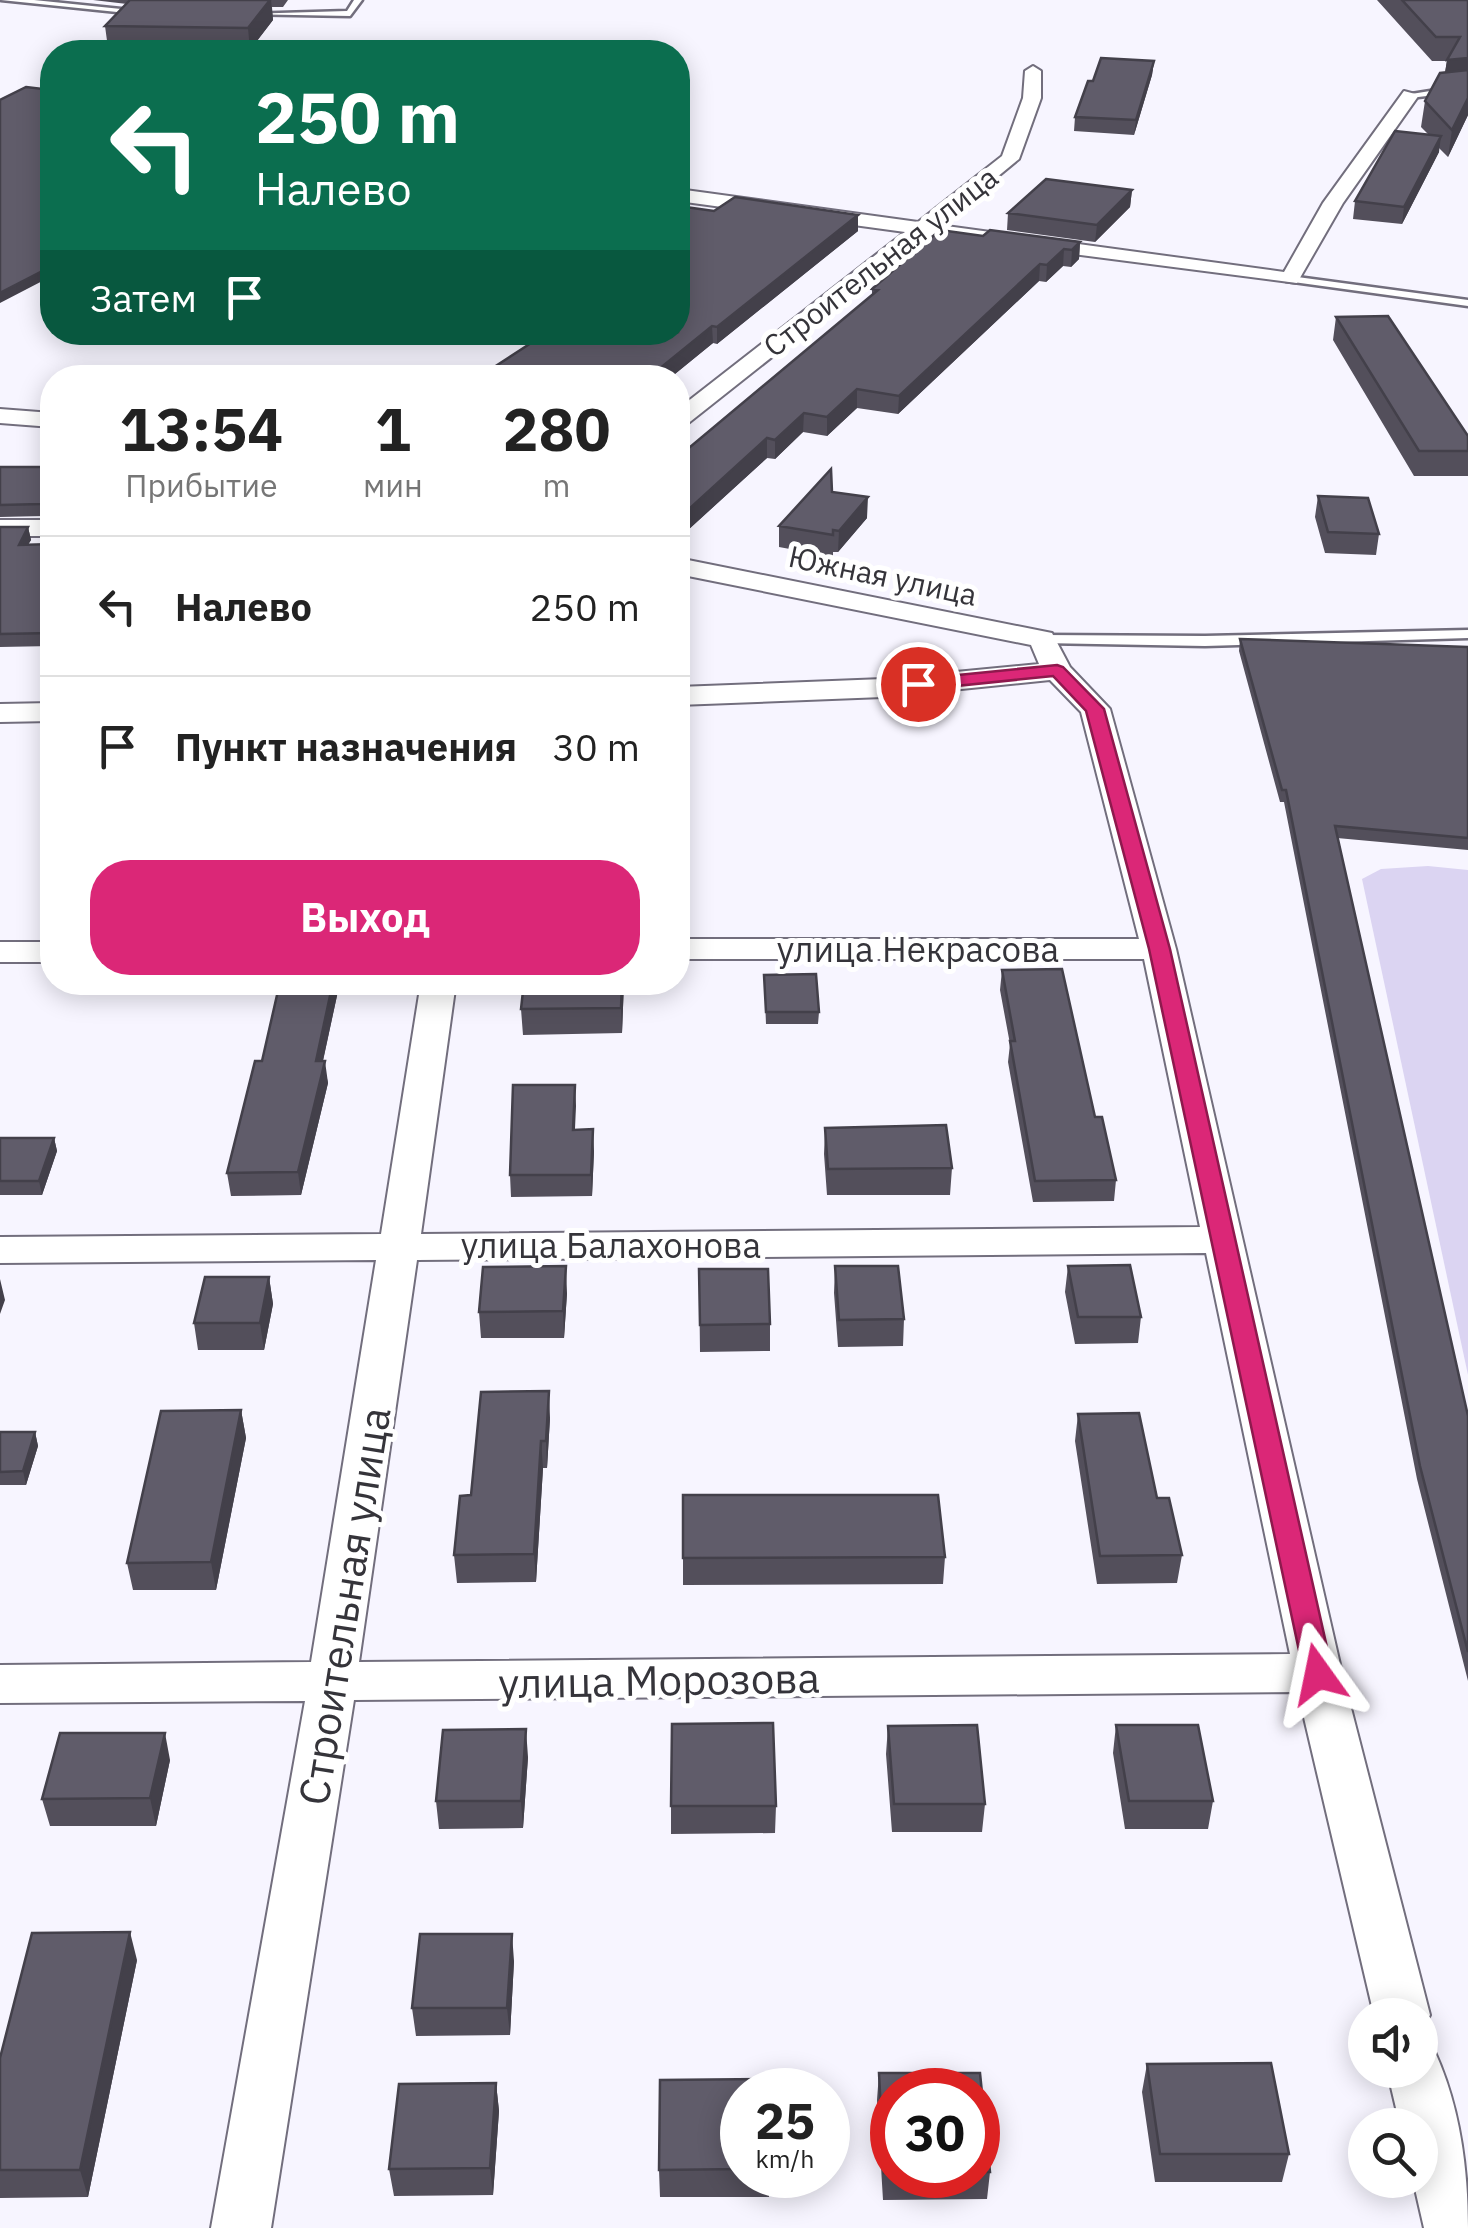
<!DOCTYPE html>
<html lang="ru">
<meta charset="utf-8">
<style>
:root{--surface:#fff;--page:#f2f2f2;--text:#222;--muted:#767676;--line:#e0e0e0;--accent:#db2777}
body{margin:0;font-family:"IBM Plex Sans",sans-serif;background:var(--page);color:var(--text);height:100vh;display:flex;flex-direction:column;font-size:38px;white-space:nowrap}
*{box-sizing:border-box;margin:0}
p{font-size:32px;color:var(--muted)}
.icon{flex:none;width:55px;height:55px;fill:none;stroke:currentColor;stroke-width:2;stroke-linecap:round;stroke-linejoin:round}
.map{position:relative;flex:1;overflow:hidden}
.side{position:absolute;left:40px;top:365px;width:650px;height:630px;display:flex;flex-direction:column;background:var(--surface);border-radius:40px;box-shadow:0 5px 25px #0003}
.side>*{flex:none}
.banner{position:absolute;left:40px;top:40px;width:650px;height:305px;border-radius:40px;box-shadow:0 5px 25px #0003;background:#0b6e4f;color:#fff;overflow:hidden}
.buttons{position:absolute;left:1348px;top:1998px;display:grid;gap:20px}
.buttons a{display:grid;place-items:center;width:90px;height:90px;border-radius:50%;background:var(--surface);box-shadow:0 5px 25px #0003;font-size:50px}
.speed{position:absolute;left:720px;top:2068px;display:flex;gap:20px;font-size:50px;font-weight:700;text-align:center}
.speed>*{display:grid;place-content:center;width:130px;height:130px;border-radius:50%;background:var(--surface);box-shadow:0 5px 25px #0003;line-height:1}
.speed small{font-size:25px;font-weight:400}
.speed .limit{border:15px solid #d22;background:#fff;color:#111}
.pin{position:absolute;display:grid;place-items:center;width:85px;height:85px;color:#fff;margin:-42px;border:5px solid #fff;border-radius:50%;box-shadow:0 2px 10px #0007}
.me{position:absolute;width:110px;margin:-55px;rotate:348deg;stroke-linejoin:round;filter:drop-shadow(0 0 8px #0008)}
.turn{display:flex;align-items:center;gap:35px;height:210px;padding:0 50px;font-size:45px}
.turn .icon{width:130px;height:130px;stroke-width:2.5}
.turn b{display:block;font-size:70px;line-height:85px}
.then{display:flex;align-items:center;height:95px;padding:0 50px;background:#0003;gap:20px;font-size:38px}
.eta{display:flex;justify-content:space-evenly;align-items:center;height:170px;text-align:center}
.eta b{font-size:60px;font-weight:700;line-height:70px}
.cta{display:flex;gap:20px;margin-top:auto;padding:20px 50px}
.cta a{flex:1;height:115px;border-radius:40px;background:var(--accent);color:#fff;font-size:40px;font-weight:700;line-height:115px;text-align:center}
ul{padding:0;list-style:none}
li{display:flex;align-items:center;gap:30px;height:140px;padding:0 50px;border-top:2px solid var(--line)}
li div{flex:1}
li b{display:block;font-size:38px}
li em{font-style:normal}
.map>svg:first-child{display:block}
.green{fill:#dbd4f2}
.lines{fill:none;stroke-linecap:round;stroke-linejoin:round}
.lane-casing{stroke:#726e7d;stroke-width:5}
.street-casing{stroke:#726e7d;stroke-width:4}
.lane{fill:#fff;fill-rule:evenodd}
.street{fill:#fff;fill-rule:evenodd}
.wall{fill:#534f5b;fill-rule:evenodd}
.shaded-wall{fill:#43404a}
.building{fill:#605c6a;stroke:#43404a;stroke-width:2.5}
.route{fill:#db2777;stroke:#8e194d;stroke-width:2.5}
.labels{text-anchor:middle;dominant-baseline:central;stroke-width:10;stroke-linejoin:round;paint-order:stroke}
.far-street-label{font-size:30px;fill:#35343a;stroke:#fff}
.street-label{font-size:35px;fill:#35343a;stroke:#fff}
.near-street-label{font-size:42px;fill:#35343a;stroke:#fff}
</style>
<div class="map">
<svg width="1468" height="2228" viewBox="0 0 1468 2228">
<rect width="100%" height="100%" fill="#f7f5ff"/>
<path class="green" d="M1428,866L1468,870V1375L1362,879L1381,869Z"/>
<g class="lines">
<defs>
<path id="lane" d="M1,0H34L150,12L146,15Z
M354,0H362L350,16L241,14L347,11Z
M1468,85V91L1410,98L1405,95Z
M1290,276L1468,300V306L1286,281V277Z
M1468,630V638L1205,646L1042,643L1035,639L1042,635L1205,636Z"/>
<path id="street" d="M1033,66L1041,71V98L1019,159L939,225L1284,272L1323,203L1404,91L1419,95L1343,203L1297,283L926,235L686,425L678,427V409L905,232L678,201V189L918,222L1002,156L1023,98L1025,71Z
M0,409L52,413V427L0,423Z
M0,520H52V536H0Z
M678,558L1052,633L1070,667L1110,709L1176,949L1342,1673L1430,2015L1420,2033V2015H1374L1298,1692L354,1700L271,2228H211L305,1701L0,1703V1665L311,1662L376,1260L0,1263V1237L381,1234L421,982H456L421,1234L1200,1227L1144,959H678V939H1139L1081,712L1050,680L883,697L678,705V687L883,679L1039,664L1031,645L678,574ZM1206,1253L1290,1654L359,1662L417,1260Z
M52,703V721L0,722V704Z
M0,942H52V962H0Z
M1420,2046L1435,2052C1460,2107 1468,2168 1468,2228H1424L1413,2180H1420V2125H1400L1387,2070H1420Z"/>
</defs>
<use href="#lane" class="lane-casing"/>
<use href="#street" class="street-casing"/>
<use href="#lane" class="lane"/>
<use href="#street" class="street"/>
</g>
<path class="wall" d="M93,0H288L283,7H272L273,20L250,50L108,48L105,26L127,4Z
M1377,0H1468V115L1448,157L1439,148V152L1402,224L1353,219L1355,201L1428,134L1421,127L1425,101L1445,73L1447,61H1432Z
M1154,61L1152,75L1134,135L1074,131L1075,117L1093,81Z
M1132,190L1130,207L1095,242L1007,230L1008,213Z
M714,211L858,215V231L717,344L713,343L670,378H482V375L678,332Z
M983,236L1080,242L1079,259L1071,267L1063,266L1046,282L1039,281L898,414L857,408L827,436L803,432L775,459L767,458L688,530L678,528V457L872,295V289Z
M1336,317L1468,436V476H1414L1333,340Z
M0,467H52V498L43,516L0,517Z
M832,492L867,518L838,552H833V557L779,547V526Z
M1318,496L1379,534L1376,555L1325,553L1315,517Z
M0,527H28L31,540L28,544H52V646L0,647Z
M1240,639L1468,647V850L1337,838L1468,1416V1681L1417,1479L1284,802H1280L1239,651Z
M1002,970L1095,1117L1116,1180L1114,1201L1033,1202L1008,1062L1010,1044L1000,990Z
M764,975L819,1012L818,1024H766Z
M280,982H337L338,991L323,1061L328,1083L301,1195L231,1196L227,1173L262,1061Z
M624,982L622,1033L523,1035L521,1009Z
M575,1085V1130L594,1151L592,1196L511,1197L510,1175Z
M825,1128L952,1168L950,1195H827L824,1154Z
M0,1138H54L57,1151L42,1195H0Z
M835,1266L904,1319L903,1346L838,1347L834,1293Z
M1068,1266L1141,1317L1138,1343L1075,1344L1065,1292Z
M699,1269L770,1324V1351L700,1352Z
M269,1277L273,1304L264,1350H198L194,1323Z
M567,1293L564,1338H481L479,1312Z
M241,1410L246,1438L216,1590H133L127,1563Z
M1078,1414L1157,1498L1182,1555L1177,1583L1097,1584L1075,1441Z
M550,1418L547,1468H543L536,1582L457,1583L454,1555L471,1495Z
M0,1432H35L38,1446L26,1485H0Z
M683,1495L945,1557L943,1584L683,1585Z
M1116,1725L1213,1801L1208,1829H1125L1113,1753Z
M888,1726L985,1804L982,1832H892L886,1754Z
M528,1757L523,1828L439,1829L436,1801Z
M170,1760L156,1826H50L42,1799Z
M671,1806H776L775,1833L671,1834Z
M137,1960L88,2197L0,2198V2058Z
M514,1961L510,2035L416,2036L412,2008Z
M1147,2064L1289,2154L1282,2182H1155L1142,2092Z
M879,2073H980L990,2172L987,2199L883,2200L877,2100ZM892,2090H978V2175H892Z
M496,2083L499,2111L493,2195L394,2196L389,2169Z
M742,2090V2175H769V2197H660L659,2170Z"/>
<path class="shaded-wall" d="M271,0L273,20L250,50L248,28Z
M1468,58V82L1443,85L1447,60Z
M1154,61L1152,75L1134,135L1136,120Z
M1468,98V115L1448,157L1452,130Z
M1441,136L1439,152L1402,224L1404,207Z
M1132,190L1130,207L1095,242L1097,225Z
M858,215V231L717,344V327Z
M1080,242L1079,259L1071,267L1072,250Z
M1064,249L1063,266L1046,282L1047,265Z
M1040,264L1039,281L898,414L899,396Z
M52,266V276L0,303V293Z
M712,326L713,343L670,378H648Z
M857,389V408L827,436V417Z
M804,413L803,432L775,459V440Z
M767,438V458L688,530V510Z
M52,481V498L43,516L41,504Z
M868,497L867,518L838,552L839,531Z
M28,527L31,540L21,557L19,545Z
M333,982H337L338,991L318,1083L316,1061Z
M622,982H624L622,1033L621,1008Z
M325,1061L328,1083L301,1195L298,1172Z
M575,1085L576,1106L574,1151L573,1130Z
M593,1129L594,1151L592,1196L591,1175Z
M54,1138L57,1151L42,1195L39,1181Z
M566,1266L567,1293L564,1338L563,1311Z
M269,1277L273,1304L264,1350L260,1323Z
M0,1279L5,1300L0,1314Z
M549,1391L550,1418L547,1468L546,1441Z
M241,1410L246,1438L216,1590L211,1562Z
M35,1432L38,1446L26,1485L23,1471Z
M541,1441L543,1468L536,1582L534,1554Z
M526,1729L528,1757L523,1828L521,1801Z
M165,1733L170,1760L156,1826L150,1798Z
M130,1932L137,1960L88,2197L80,2170Z
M512,1934L514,1961L510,2035L507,2008Z
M496,2083L499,2111L493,2195L490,2168Z"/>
<path class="building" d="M130,0H270L248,28L105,26Z
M1402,0H1468V58L1447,60L1460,37H1436Z
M1101,58L1154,61L1136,120L1075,117L1088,81H1093Z
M1468,70V98L1452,130L1425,101L1440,73Z
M26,87L52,90V266L0,293V100Z
M1395,131L1441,136L1404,207L1355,201Z
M1046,179L1132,190L1097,225L1008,213Z
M735,197L858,215L717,327L712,326L648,378H496L482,375L548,332H678V206L714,211Z
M940,230L983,236L990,230L1080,242L1072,250L1064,249L1047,265L1040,264L899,396L857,389L827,417L804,413L775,440L767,438L688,510L678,508V457L878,290L872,289Z
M1388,316L1468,436V451H1419L1336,317Z
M0,467H52V481L41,504L0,505Z
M831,469L832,492L868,497L839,531L833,530V535L779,526Z
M1318,496L1368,498L1379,534L1328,532Z
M0,527H28L19,545L52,544V633L0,634Z
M1240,639L1468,647V838L1335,826L1468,1416V1652L1420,1466L1286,790H1282Z
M1062,969L1095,1117H1102L1116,1180L1035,1181L1010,1041H1015L1002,970Z
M816,974L819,1012H766L764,975Z
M280,982H333L316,1061H325L298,1172L227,1173L255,1061H262Z
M524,982H622L621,1008L521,1009Z
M513,1085H575L573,1130L593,1129L591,1175H510Z
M946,1125L952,1168L828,1169L825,1128Z
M0,1138H54L39,1181H0Z
M1130,1265L1141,1317H1078L1068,1266Z
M566,1266L563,1311L479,1312L483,1267Z
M835,1266H898L904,1319L839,1320Z
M699,1269H768L770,1324L700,1325Z
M205,1277H269L260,1323H194Z
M549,1391L546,1441H541L534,1554L454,1555L460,1496L471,1495L481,1392Z
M241,1410L211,1562L127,1563L161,1411Z
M1139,1413L1157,1498H1169L1182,1555L1100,1556L1078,1414Z
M0,1432H35L23,1471L0,1472Z
M683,1495H938L945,1557L683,1558Z
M773,1723L776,1806H671L672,1724Z
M977,1725L985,1804H894L888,1726Z
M1116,1725H1198L1213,1801H1129Z
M526,1729L521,1801H436L443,1730Z
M60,1733H165L150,1798L42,1799Z
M130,1932L80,2170H0V2058L32,1933Z
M420,1934H512L507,2008H412Z
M1271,2063L1289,2154H1160L1147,2064Z
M879,2073H980L990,2172H978V2090H892V2173H884Z
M767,2079L768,2090H742V2169L659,2170L660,2080Z
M496,2083L490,2168L389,2169L399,2084Z"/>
<path class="route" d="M1057,665L1063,667L1104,709L1170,949L1333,1674L1329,1682L1318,1685L1308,1682L1304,1674L1149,949L1086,711L1053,676L918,690L909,684L918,679Z"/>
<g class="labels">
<g class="far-street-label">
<text transform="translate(880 261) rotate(-38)">Строительная улица</text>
<text transform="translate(883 575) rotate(12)">Южная улица</text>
</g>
<g class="street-label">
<text x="918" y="949">улица Некрасова</text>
<text x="611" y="1245">улица Балахонова</text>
</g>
<g class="near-street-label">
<text transform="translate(344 1606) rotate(-81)">Строительная улица</text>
<text transform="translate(659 1680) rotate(-1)">улица Морозова</text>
</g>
</g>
</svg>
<div class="buttons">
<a><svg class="icon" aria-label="sound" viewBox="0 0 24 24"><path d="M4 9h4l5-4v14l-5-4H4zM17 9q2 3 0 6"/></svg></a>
<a><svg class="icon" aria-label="search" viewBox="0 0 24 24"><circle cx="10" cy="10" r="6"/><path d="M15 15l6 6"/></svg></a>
</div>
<div class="speed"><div>25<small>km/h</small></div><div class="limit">30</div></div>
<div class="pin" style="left:918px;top:684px;background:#d93025"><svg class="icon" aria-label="arrive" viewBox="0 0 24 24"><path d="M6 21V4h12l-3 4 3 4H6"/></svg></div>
<svg class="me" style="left:1318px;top:1674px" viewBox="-20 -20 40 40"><path d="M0-17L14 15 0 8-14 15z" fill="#db2777" stroke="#fff" stroke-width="4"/></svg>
<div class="banner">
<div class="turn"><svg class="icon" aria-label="left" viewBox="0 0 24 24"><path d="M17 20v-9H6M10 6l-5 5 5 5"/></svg><div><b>250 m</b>Налево</div></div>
<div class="then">Затем<svg class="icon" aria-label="arrive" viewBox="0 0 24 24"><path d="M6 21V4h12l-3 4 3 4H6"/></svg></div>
</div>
<section class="side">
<div class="eta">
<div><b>13:54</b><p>Прибытие</p></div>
<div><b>1</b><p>мин</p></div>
<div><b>280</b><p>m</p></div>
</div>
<ul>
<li><svg class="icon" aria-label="left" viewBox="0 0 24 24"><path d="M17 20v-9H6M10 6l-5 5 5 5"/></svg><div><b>Налево</b></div><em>250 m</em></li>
<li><svg class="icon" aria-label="arrive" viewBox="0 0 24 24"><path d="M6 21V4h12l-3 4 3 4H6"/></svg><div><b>Пункт назначения</b></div><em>30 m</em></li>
</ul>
<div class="cta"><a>Выход</a></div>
</section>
</div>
